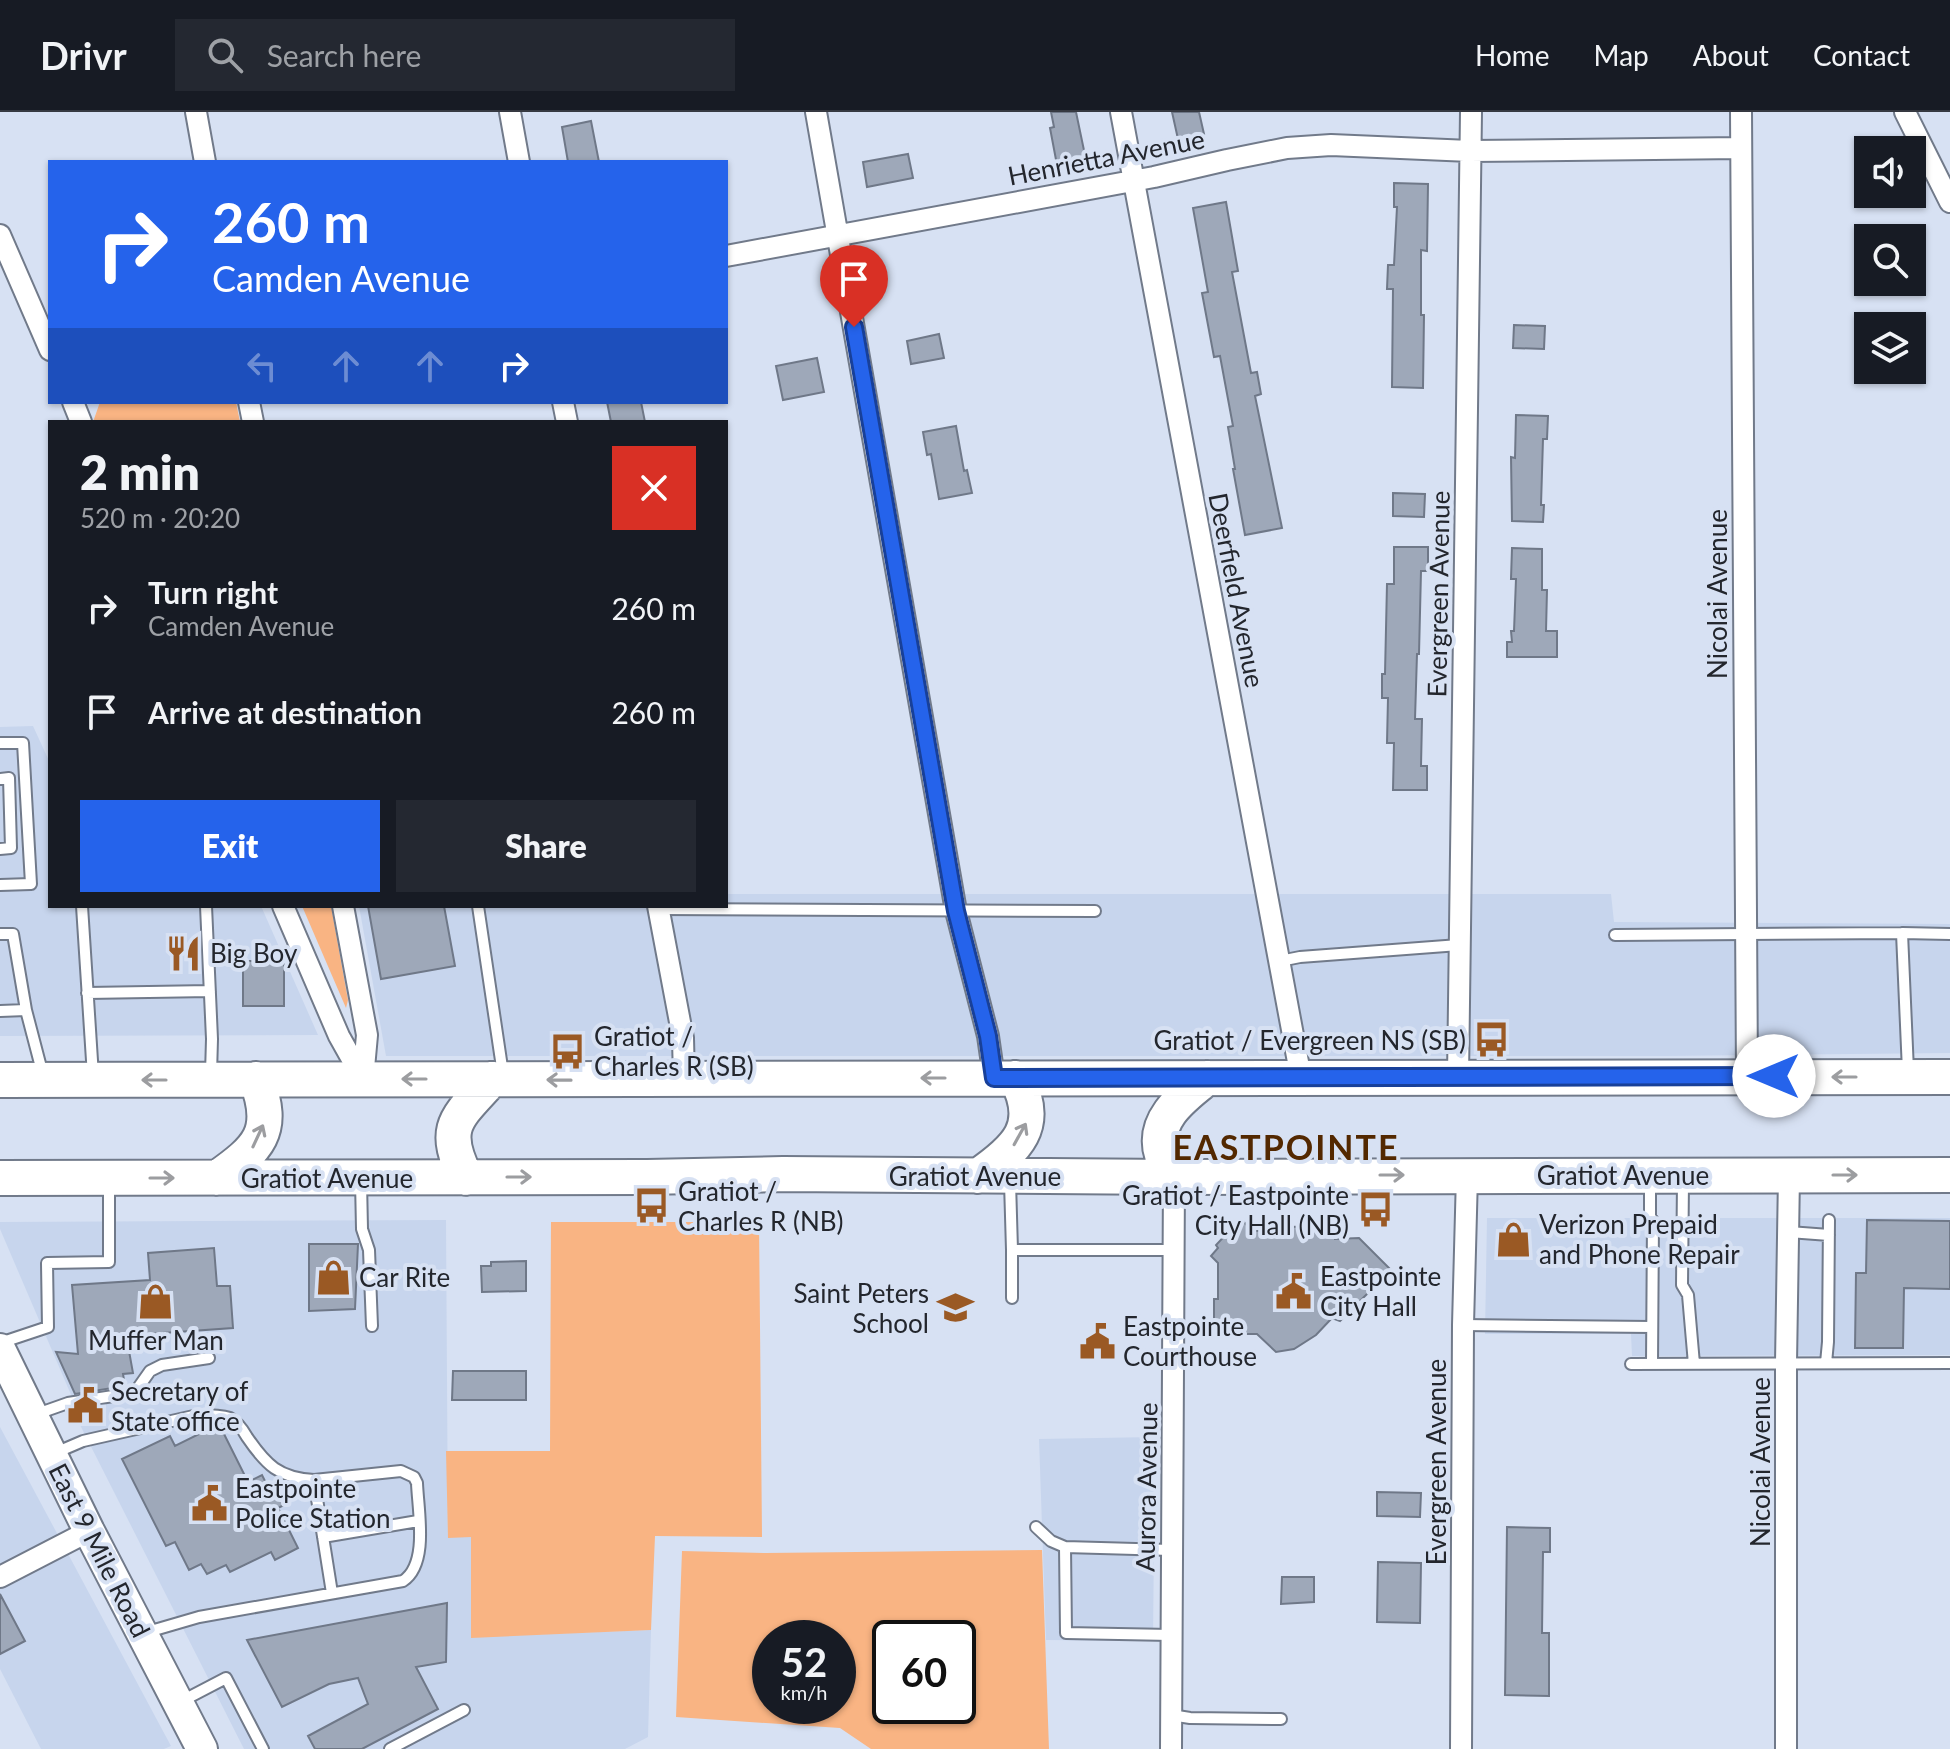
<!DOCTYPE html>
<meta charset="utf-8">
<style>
:root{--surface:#171b24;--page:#242831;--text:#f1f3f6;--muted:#9ea1a6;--line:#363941;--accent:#2563eb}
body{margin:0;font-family:Lato,sans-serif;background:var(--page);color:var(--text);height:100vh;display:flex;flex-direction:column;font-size:30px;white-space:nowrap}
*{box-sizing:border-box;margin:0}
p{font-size:26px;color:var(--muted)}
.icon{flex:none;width:44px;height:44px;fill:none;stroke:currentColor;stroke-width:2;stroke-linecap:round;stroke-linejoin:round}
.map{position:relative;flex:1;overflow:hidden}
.panel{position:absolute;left:48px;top:308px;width:680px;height:488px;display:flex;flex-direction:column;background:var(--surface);border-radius:0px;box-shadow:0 2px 6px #0004}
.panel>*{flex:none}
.banner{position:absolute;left:48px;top:48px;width:680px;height:244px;border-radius:0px;box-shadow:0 2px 6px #0004;background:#2563eb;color:#fff;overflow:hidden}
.tools{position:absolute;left:1854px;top:24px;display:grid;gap:16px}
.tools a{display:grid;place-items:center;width:72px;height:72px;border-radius:0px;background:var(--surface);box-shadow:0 2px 6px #0004;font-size:40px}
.speed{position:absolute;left:752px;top:1508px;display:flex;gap:16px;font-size:40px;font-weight:700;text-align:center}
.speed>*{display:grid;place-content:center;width:104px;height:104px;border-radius:50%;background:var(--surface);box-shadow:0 2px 6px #0004;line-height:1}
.speed small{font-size:20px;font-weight:400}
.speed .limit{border:4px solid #111;border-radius:12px;background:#fff;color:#111}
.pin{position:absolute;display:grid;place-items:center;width:68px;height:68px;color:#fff;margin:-82px -34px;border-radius:50% 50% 50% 0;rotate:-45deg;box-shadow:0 0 8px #0007}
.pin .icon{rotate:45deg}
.me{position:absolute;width:88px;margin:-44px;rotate:270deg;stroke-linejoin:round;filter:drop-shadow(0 0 6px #0008)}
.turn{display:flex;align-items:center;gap:28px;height:168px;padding:0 32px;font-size:36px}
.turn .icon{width:104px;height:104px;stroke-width:2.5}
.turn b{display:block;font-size:56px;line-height:68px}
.lanes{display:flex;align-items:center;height:76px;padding:0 32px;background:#0003;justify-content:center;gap:40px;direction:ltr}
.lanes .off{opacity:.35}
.round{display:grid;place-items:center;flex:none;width:84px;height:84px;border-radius:0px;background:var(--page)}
.headline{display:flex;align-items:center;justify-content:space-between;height:136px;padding:0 32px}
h1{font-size:48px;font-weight:800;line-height:60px}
.primary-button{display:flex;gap:16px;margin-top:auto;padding:16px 32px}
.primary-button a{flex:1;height:92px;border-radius:0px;background:var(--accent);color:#fff;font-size:32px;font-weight:800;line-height:92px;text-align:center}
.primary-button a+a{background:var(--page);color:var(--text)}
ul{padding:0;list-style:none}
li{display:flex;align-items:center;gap:24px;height:104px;padding:0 32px}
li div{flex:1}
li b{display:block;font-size:30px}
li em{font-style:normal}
header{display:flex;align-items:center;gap:48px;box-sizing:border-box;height:112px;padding:0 40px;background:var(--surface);border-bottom:2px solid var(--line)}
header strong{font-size:38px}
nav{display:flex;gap:44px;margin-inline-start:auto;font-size:28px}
.search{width:560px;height:72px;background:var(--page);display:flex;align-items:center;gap:20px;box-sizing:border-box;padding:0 28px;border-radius:0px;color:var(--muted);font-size:30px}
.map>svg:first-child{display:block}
.built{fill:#c7d5ed}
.green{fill:#f9b483;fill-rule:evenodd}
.building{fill:#9ea8b9;stroke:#6f7888;stroke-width:2}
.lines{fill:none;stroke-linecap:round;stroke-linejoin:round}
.service-casing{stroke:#717a8a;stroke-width:14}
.minor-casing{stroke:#717a8a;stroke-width:24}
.secondary-casing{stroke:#717a8a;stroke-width:34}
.primary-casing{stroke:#717a8a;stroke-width:38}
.service{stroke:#fff;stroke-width:10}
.minor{stroke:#fff;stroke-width:20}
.secondary{stroke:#fff;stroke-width:30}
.primary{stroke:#fff;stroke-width:34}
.oneway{stroke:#9c9da0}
.route-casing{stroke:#184099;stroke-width:20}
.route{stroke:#2563eb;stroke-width:14}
.labels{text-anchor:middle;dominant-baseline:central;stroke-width:8;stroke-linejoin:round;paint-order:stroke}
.street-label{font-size:26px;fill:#23262d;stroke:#d7e1f3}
.poi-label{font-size:26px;fill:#23262d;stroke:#d7e1f3;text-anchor:start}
.district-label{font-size:34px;font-weight:bold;letter-spacing:2px;fill:#532800;stroke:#d7e1f3}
</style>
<header>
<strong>Drivr</strong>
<div class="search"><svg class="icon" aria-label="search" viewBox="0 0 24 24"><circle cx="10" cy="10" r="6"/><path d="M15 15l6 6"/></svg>Search here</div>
<nav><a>Home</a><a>Map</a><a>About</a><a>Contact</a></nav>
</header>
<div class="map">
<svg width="1950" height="1637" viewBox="0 0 1950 1637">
<rect width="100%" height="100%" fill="#d7e1f3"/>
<path class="built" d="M33,614L50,651V794H261L318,923L0,924V615Z
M726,782H1611L1614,810L1950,812V941L1667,944H386L359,794H726Z
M1487,1106H1950V1243L1632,1244L1631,1222H1485Z
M446,1108L448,1425H471V1525L651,1518L648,1625L625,1637H244L73,1299L72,1285L0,1117V1110Z
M0,1315L171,1634L164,1637H41L0,1557Z
M1155,1325L1153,1529L1046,1528L1039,1327Z"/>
<path class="green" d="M100,290H236L240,310H93Z
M302,794H331L348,888L346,896Z
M551,1110H759L762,1425L655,1424L651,1518L471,1526V1425L448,1426L446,1339H550Z
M1042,1438L1049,1637H871L840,1616L676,1605L682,1439L765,1441ZM770,1526H838V1594H770ZM890,1526H958V1594H890Z"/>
<path class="building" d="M1051,0H1076L1086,48L1057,53L1050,16L1054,15Z
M1172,0H1199L1204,22L1178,27Z
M591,9L599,50H568L562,15Z
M908,42L913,66L867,75L863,50Z
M1394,71L1428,72L1427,139L1421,138V203H1424L1423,276L1392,275L1393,177H1387L1388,153H1394L1397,95H1394Z
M1226,90L1238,159L1232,160L1251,261L1257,260L1261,282L1255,284L1282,416L1245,423L1233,357H1235L1228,315L1233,314L1220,244L1214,245L1202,181L1208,180L1193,96Z
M1514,213L1545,214L1544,237L1513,236Z
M939,222L944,246L911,252L907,229Z
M817,246L824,280L783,288L776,254Z
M607,290H641L645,310H611Z
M1516,303L1548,304L1547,327H1543L1541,393H1544L1543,410L1512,409L1511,345L1515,346Z
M956,314L964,359L967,358L972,381L939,387L931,342L927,343L923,320Z
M1393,381L1425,382L1424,405L1393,404Z
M1394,435H1428V459H1421L1419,542H1417L1415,607H1422L1421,654H1427V678H1393L1394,631H1387L1388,586H1382V562H1385L1387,472H1394Z
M1512,436L1542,437V478H1547L1546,519H1557V545H1507V530H1512L1511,519H1514L1516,467H1511Z
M368,794H444L455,854L381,867Z
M243,849H284V894H243Z
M1867,1108L1950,1109V1177L1904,1176L1903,1236H1855L1856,1161H1866Z
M1244,1110L1252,1119L1286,1118L1285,1115L1335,1114V1127L1359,1126L1391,1158L1340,1209L1332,1206L1316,1223L1294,1237L1276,1240L1257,1222H1214V1187H1218V1151L1211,1144L1218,1136L1216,1133L1232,1116L1236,1120Z
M309,1132H358L355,1197L309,1199Z
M214,1136L217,1174H230L233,1216L135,1223L136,1228H127L133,1261L123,1262L125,1274L75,1282L56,1240L78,1242L72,1173L150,1168L148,1141Z
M526,1149V1179L482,1180L481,1154H491V1150Z
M453,1259H526V1288H452Z
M219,1312L248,1370L262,1363L269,1377L277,1373L286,1392L278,1396L298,1436L275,1448L271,1440L230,1460L226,1453L207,1462L201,1452L189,1458L175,1430L166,1434L122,1347L170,1324L175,1334Z
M1377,1380L1421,1381L1420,1405L1377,1404Z
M1507,1415L1550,1416V1440H1543L1542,1521H1549V1584L1505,1583Z
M1378,1450L1421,1451L1420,1511L1377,1510Z
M1282,1465H1314V1490L1281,1492Z
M0,1482L25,1529L0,1542Z
M447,1491L446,1550L416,1555L438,1597L362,1637H315L308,1624L368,1592L358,1566L329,1572L282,1595L247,1528Z"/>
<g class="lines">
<defs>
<path id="service" d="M0,631H23L31,772L0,773
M0,667L9,666L11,736L0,737
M82,794L93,964
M206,794L212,927L211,962
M478,794L503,962
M659,797L1095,799
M1902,821L1908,959
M0,822H13L26,898L43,963
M1615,823L1902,821L1950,822
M1280,849L1300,845L1459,833
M87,881L210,879
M0,899L26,898
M361,1069L362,1117L369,1138L372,1214
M1650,1069V1104L1653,1109L1652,1251
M1683,1069L1682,1173L1688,1183L1694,1252
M1010,1070L1012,1138H1174
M1789,1120L1829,1123
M1012,1186V1138
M1463,1213L1652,1215
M0,1231L48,1215L47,1151L109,1150V1072
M1826,1251L1828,1230L1829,1108
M1631,1252L1950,1251
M34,1303L68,1291L126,1282L138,1276L150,1259L162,1253L209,1246
M55,1341L83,1329L198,1303C208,1303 220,1303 230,1306C238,1310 243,1318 247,1325C266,1353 279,1366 314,1368L401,1359L414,1365L417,1371C418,1399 429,1452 403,1469L199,1505L144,1521
M314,1368L332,1481
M1036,1415L1051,1429L1065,1435L1171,1438
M323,1425L418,1409
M1065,1435L1066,1521L1171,1523
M180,1590L226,1566L263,1637
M1171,1603L1190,1606L1281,1607
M390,1637L464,1598"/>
<path id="minor" d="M196,0L205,50
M510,0L519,50
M816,0L956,799L988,924L994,966
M1121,0L1301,966
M1741,0L1747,964
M1905,0L1950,90
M0,123L50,238
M726,144L1154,65L1227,48L1287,36L1331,33L1470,39L1740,36
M73,290L81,310
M249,290L253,310
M563,290L567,310
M283,794L339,924L363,967
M343,794L367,923L363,967
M658,794L683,926L684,968
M1458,965L1471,0
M0,1465L89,1419
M1171,1637L1174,1065
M1461,1637L1463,1213L1467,1063
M1786,1637V1251L1789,1063"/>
<path id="secondary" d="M0,1237L89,1419L202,1637"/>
<path id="primary" d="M0,968L1950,965
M978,1064C1017,1037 1042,1014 1016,966
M1174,1065C1170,1058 1165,1050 1162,1043C1151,1008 1183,985 1207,966
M0,1066L647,1065L783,1062L1174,1065L1950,1063
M217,1066C258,1037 277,1020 256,967
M466,1066C440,1014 457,1006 492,967"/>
</defs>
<use href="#service" class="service-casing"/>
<use href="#minor" class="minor-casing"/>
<use href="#secondary" class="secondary-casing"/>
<use href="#primary" class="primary-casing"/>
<use href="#service" class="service"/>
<use href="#minor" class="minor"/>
<use href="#secondary" class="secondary"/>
<use href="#primary" class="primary"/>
</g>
<defs><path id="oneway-shaft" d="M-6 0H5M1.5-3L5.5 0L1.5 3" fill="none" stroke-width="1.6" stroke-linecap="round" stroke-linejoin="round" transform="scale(2)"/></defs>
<g class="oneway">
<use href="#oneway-shaft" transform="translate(1844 965) rotate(-180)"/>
<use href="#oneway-shaft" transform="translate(933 966) rotate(180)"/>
<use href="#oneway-shaft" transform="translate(414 967) rotate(-180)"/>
<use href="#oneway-shaft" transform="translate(154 968) rotate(180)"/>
<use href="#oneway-shaft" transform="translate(559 968) rotate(-179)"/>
<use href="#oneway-shaft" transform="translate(1020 1022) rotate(-61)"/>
<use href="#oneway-shaft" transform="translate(258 1024) rotate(-65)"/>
<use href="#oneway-shaft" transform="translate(1392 1063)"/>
<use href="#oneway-shaft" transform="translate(1845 1063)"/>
<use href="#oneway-shaft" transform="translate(519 1065)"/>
<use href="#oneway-shaft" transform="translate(162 1066)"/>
</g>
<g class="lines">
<defs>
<path id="route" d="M854,215L956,799L988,924L994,966L1774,964"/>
</defs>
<use href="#route" class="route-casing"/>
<use href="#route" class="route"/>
</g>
<defs>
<symbol id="restaurant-bare" viewBox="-9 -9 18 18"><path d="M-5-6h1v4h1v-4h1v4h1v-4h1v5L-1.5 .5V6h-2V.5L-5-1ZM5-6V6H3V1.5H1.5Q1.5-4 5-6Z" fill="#9a5924" stroke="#d7e1f3" stroke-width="2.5" paint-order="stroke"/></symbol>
<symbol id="bus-bare" viewBox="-9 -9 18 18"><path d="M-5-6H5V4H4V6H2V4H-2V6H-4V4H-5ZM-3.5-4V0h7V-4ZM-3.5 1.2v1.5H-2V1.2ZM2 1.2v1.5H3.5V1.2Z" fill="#9a5924" stroke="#d7e1f3" stroke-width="2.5" paint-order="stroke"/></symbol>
<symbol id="shop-bare" viewBox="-9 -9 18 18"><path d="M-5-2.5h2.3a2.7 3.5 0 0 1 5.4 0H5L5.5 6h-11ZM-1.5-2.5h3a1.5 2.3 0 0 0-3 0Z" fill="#9a5924" stroke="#d7e1f3" stroke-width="2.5" paint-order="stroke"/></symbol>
<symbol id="civic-bare" viewBox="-9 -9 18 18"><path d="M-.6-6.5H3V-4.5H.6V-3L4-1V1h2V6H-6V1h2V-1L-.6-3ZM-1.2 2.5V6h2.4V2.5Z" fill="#9a5924" stroke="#d7e1f3" stroke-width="2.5" paint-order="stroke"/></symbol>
<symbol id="school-bare" viewBox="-9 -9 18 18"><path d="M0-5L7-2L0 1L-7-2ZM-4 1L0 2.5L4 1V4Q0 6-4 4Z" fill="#9a5924" stroke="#d7e1f3" stroke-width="2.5" paint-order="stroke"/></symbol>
</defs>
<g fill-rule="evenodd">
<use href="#restaurant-bare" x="158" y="816" width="51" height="51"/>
<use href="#bus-bare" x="1466" y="902" width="51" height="51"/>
<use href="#bus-bare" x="542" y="914" width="51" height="51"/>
<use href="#bus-bare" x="626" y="1068" width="51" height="51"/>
<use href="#bus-bare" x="1350" y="1072" width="51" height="51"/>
<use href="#shop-bare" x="1488" y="1102" width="51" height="51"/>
<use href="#shop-bare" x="308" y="1140" width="51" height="51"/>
<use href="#civic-bare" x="1268" y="1154" width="51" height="51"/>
<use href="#shop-bare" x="130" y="1164" width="51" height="51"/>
<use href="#school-bare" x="930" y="1170" width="51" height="51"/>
<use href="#civic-bare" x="1072" y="1204" width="51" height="51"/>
<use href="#civic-bare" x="60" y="1268" width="51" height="51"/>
<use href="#civic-bare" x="184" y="1366" width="51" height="51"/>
</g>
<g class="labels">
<g class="street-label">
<text transform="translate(1106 45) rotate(-11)">Henrietta Avenue</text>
<text transform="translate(1237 478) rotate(79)">Deerfield Avenue</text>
<text transform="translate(1438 482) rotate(-89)">Evergreen Avenue</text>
<text transform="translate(1717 482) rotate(-90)">Nicolai Avenue</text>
<text x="1623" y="1063">Gratiot Avenue</text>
<text x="975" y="1064">Gratiot Avenue</text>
<text x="327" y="1066">Gratiot Avenue</text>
<text transform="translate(1436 1350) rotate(-90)">Evergreen Avenue</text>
<text transform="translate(1760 1350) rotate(-90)">Nicolai Avenue</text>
<text transform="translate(1146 1375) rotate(-89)">Aurora Avenue</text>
<text transform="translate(100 1438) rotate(63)">East 9 Mile Road</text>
</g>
<g class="poi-label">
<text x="210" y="841">Big Boy</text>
<text x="594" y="924">Gratiot /<tspan x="594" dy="30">Charles R (SB)</tspan></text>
<text x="1466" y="928" text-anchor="end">Gratiot / Evergreen NS (SB)</text>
<text x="678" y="1079">Gratiot /<tspan x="678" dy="30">Charles R (NB)</tspan></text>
<text x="1349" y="1083" text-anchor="end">Gratiot / Eastpointe<tspan x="1349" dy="30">City Hall (NB)</tspan></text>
<text x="1539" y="1112">Verizon Prepaid<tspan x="1539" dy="30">and Phone Repair</tspan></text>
<text x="1320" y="1164">Eastpointe<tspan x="1320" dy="30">City Hall</tspan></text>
<text x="359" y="1165">Car Rite</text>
<text x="929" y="1181" text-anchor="end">Saint Peters<tspan x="929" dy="30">School</tspan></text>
<text x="1123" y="1214">Eastpointe<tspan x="1123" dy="30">Courthouse</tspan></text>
<text x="156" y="1228" text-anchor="middle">Muffer Man</text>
<text x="111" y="1279">Secretary of<tspan x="111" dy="30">State office</tspan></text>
<text x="235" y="1376">Eastpointe<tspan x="235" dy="30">Police Station</tspan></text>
</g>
<g class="district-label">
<text x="1286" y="1034">EASTPOINTE</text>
</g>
</g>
</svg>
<div class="tools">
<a><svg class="icon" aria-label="sound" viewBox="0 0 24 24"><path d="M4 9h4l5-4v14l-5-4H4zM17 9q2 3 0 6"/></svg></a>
<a><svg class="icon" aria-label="search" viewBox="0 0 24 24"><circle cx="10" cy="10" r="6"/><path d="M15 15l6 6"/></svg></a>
<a><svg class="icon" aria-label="layers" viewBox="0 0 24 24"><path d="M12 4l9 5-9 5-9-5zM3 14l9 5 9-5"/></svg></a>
</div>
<div class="speed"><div>52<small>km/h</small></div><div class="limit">60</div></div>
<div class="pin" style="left:854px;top:215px;background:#d93025"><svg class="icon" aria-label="arrive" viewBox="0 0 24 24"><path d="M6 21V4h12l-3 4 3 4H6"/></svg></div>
<svg class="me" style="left:1774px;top:964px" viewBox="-20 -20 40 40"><circle r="19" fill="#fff"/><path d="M0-13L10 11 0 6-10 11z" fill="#2563eb"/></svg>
<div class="banner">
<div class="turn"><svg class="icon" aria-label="right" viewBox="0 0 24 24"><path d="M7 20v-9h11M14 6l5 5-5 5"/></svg><div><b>260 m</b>Camden Avenue</div></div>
<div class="lanes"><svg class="icon off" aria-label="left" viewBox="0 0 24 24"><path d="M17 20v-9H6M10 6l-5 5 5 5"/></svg><svg class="icon off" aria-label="ahead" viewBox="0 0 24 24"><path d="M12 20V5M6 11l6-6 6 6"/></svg><svg class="icon off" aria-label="ahead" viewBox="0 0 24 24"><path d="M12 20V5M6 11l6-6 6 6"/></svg><svg class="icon" aria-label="right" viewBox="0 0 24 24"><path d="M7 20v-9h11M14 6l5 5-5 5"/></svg></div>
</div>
<section class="panel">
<div class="headline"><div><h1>2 min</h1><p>520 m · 20:20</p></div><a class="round" style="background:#d93025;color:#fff"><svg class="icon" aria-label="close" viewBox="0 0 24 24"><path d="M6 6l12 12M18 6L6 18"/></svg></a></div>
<ul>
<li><svg class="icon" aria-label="right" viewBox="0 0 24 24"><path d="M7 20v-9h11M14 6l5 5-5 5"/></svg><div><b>Turn right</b><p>Camden Avenue</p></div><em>260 m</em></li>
<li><svg class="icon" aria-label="arrive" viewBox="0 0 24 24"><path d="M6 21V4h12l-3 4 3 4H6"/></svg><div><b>Arrive at destination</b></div><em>260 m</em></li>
</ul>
<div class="primary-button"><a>Exit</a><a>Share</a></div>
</section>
</div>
